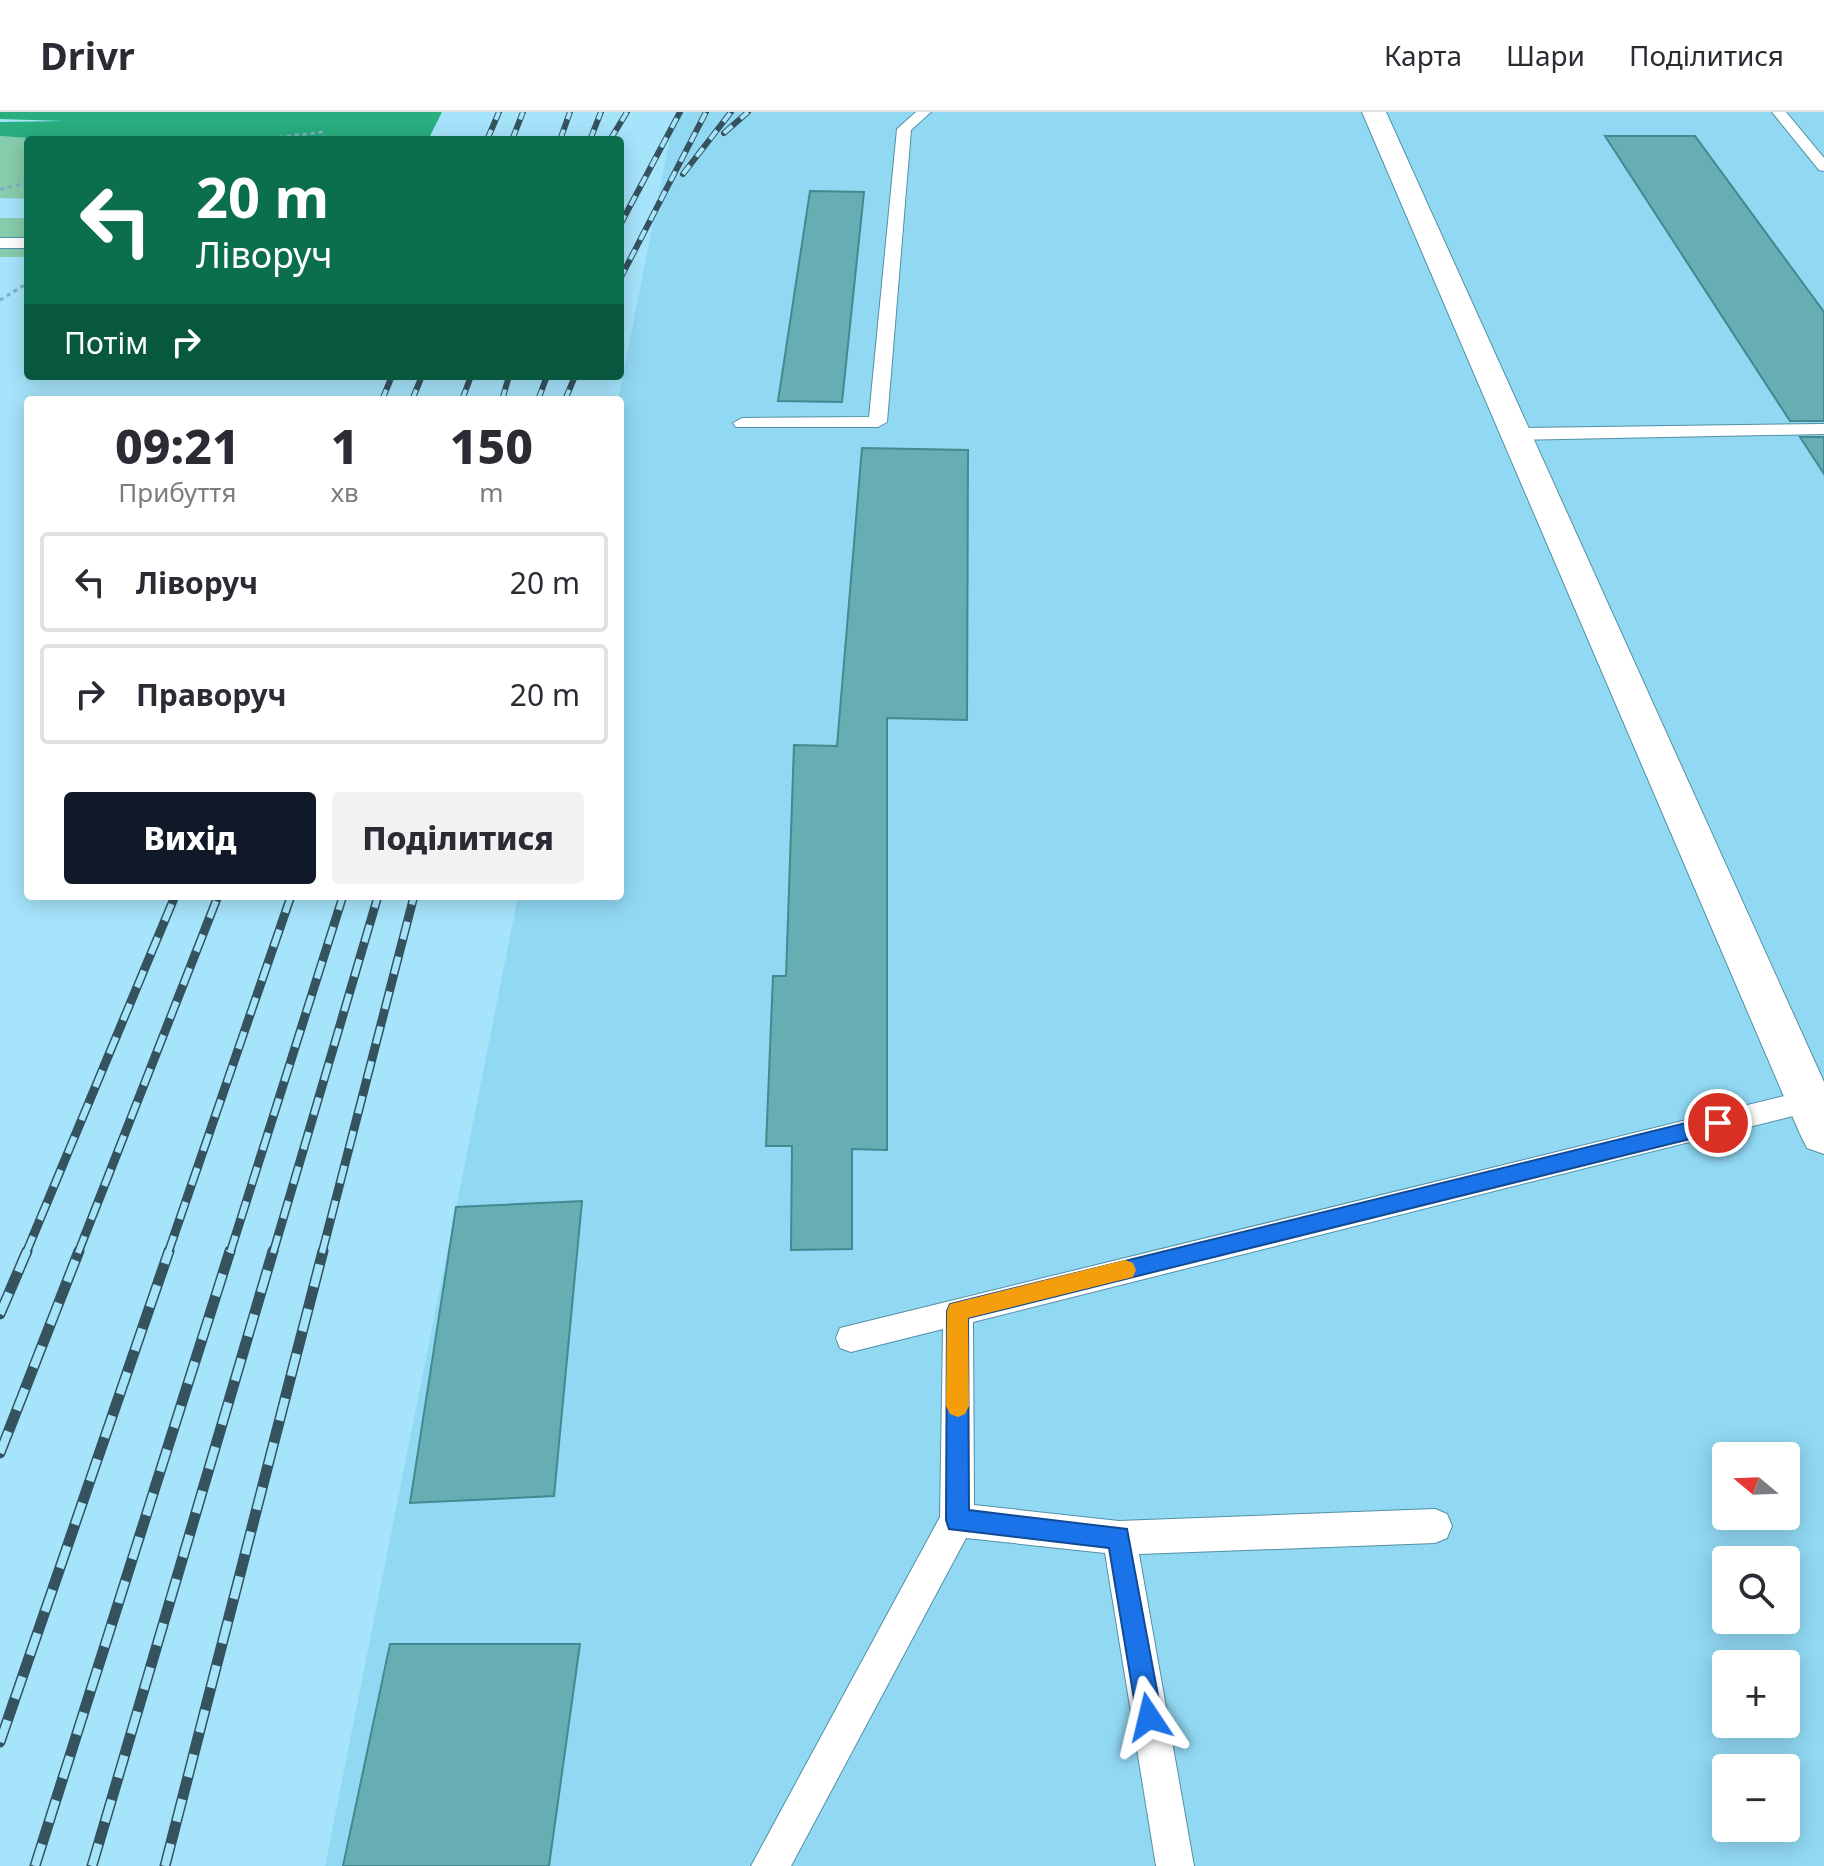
<!DOCTYPE html>
<html lang="uk">
<meta charset="utf-8">
<style>
:root{--surface:#fff;--page:#f2f2f3;--text:#2b2b33;--muted:#7c7c81;--line:#e1e1e2;--accent:#111827}
body{margin:0;font-family:"Noto Sans",sans-serif;background:var(--page);color:var(--text);height:100vh;display:flex;flex-direction:column;font-size:30px;white-space:nowrap}
*{box-sizing:border-box;margin:0}
p{font-size:26px;color:var(--muted)}
.icon{flex:none;width:44px;height:44px;fill:none;stroke:currentColor;stroke-width:2;stroke-linecap:round;stroke-linejoin:round}
.map{position:relative;flex:1;overflow:hidden}
.drawer{position:absolute;left:24px;top:284px;width:600px;height:504px;display:flex;flex-direction:column;background:var(--surface);border-radius:8px;box-shadow:0 4px 20px #0003}
.drawer>*{flex:none}
.guide{position:absolute;left:24px;top:24px;width:600px;height:244px;border-radius:8px;box-shadow:0 4px 20px #0003;background:#0b6e4f;color:#fff;overflow:hidden}
.needle{width:52px;rotate:289deg}
.buttons{position:absolute;left:1712px;top:1330px;display:grid;gap:16px}
.buttons a{display:grid;place-items:center;width:88px;height:88px;border-radius:8px;background:var(--surface);box-shadow:0 4px 20px #0003;font-size:40px}
.pin{position:absolute;display:grid;place-items:center;width:68px;height:68px;color:#fff;margin:-34px;border:4px solid #fff;border-radius:50%;box-shadow:0 2px 8px #0007}
.me{position:absolute;width:88px;margin:-44px;rotate:350deg;stroke-linejoin:round;filter:drop-shadow(0 0 6px #0008)}
.turn{display:flex;align-items:center;gap:28px;height:168px;padding:0 40px;font-size:36px}
.turn .icon{width:104px;height:104px;stroke-width:2.5}
.turn b{display:block;font-size:56px;line-height:68px}
.then{display:flex;align-items:center;height:76px;padding:0 40px;background:#0003;gap:16px;font-size:30px}
.eta{display:flex;justify-content:space-evenly;align-items:center;height:136px;text-align:center}
.eta b{font-size:48px;font-weight:800;line-height:56px}
.primary-button{display:flex;gap:16px;margin-top:auto;padding:16px 40px}
.primary-button a{flex:1;height:92px;border-radius:8px;background:var(--accent);color:#fff;font-size:32px;font-weight:800;line-height:92px;text-align:center}
.primary-button a+a{background:var(--page);color:var(--text)}
ul{padding:0;list-style:none}
li{display:flex;align-items:center;gap:24px;height:100px;margin:0 16px 12px;padding:0 24px;border:4px solid var(--line);border-radius:8px}
li div{flex:1}
li b{display:block;font-size:30px}
li em{font-style:normal}
header{display:flex;align-items:center;gap:48px;box-sizing:border-box;height:112px;padding:0 40px;background:var(--surface);border-bottom:2px solid var(--line)}
header strong{font-size:38px}
nav{display:flex;gap:44px;margin-inline-start:auto;font-size:28px}
.map>svg:first-child{display:block}
.built{fill:#91d8f3;fill-rule:evenodd}
.green{fill:#87ccad}
.forest{fill:#28ae7f}
.building{fill:#67adb4;stroke:#428990;stroke-width:2}
.lines{fill:none;stroke-linecap:round;stroke-linejoin:round}
.lane-casing{stroke:#5390a6;stroke-width:2}
.street-casing{stroke:#5390a6;stroke-width:2}
.path{stroke:#7db0c4;stroke-width:3;stroke-dasharray:4 4;stroke-linecap:butt}
.lane{fill:#fff;fill-rule:evenodd}
.street{fill:#fff;fill-rule:evenodd}
.rail-far2-casing{stroke:#34535e;stroke-width:6}
.rail-far1-casing{stroke:#34535e;stroke-width:9}
.rail-casing{stroke:#34535e;stroke-width:11}
.rail-far2{stroke:#a6e4fc;stroke-width:4;stroke-dasharray:11;stroke-linecap:butt}
.rail-far1{stroke:#a6e4fc;stroke-width:6;stroke-dasharray:18;stroke-linecap:butt}
.rail{stroke:#a6e4fc;stroke-width:8;stroke-dasharray:23;stroke-linecap:butt}
.route{fill:#1a73e8;stroke:#114b97;stroke-width:2}
.slow{fill:#f59e0b}
</style>
<header>
<strong>Drivr</strong>
<nav><a>Карта</a><a>Шари</a><a>Поділитися</a></nav>
</header>
<div class="map">
<svg width="1824" height="1754" viewBox="0 0 1824 1754">
<rect width="100%" height="100%" fill="#a6e4fc"/>
<path class="built" d="M675,0H1824V1754H325L518,784H620L618,288ZM1726,1344H1786V1404H1726ZM1726,1448H1786V1508H1726ZM1726,1552H1786V1612H1726ZM1726,1656H1786V1716H1726Z"/>
<path class="green" d="M0,24L54,28H28V87L0,86Z
M0,106H28V145H0Z"/>
<path class="forest" d="M0,0H442L428,28H54L0,24V10L63,9L0,7Z"/>
<path class="building" d="M1605,24H1695L1824,200V309H1790Z
M810,79L864,80L842,290L778,289Z
M1800,325H1824V362Z
M862,336L968,338L967,608L887,606V1038L852,1037V1137L791,1138L792,1034H766L773,864H786L794,633L837,634Z
M582,1089L554,1384L410,1391L456,1095Z
M390,1532H580L549,1754H343Z"/>
<g class="lines">
<defs>
<path id="lane" d="M916,0H931L911,18L887,310L878,315H736L733,311L742,306L869,305L897,17Z
M1772,0H1786L1824,46V59L1819,58Z
M0,126H28V136H0Z
M1824,312V322L1515,328L1506,322L1515,316Z
M1809,978L1819,981L1823,989L1819,997L1809,1000L973,1210L974,1393L1119,1409L1435,1397L1447,1402L1452,1414L1447,1426L1435,1431L1139,1442L1194,1754H1156L1105,1441L966,1426L791,1754H751L940,1405L943,1217L851,1240L840,1236L836,1226L840,1216Z"/>
<path id="street" d="M1362,0H1386L1824,970V1042L1807,1036L1800,1022Z"/>
</defs>
<use href="#lane" class="lane-casing"/>
<use href="#street" class="street-casing"/>
<path class="path" d="M255,28L323,20L324,28
M0,77L28,71
M0,188L28,171"/>
<use href="#lane" class="lane"/>
<use href="#street" class="street"/>
<defs>
<path id="rail-far2" d="M724,21L748,0
M487,28L499,0
M512,28L523,0
M560,28L570,0
M590,28L601,0
M610,28L627,0
M683,62L731,0
M620,113L680,0
M620,167L706,0
M382,288L392,264
M412,288L422,264
M462,288L471,264
M502,288L509,264
M538,288L547,264
M565,288L575,264"/>
<path id="rail-far1" d="M26,1141L175,784
M78,1141L218,784
M168,1141L291,784
M230,1141L343,784
M273,1141L378,784
M322,1141L414,784"/>
<path id="rail" d="M0,1202L27,1139
M0,1341L79,1139
M0,1630L169,1139
M35,1754L230,1139
M92,1754L273,1139
M165,1754L323,1139"/>
</defs>
<use href="#rail-far2" class="rail-far2-casing"/>
<use href="#rail-far1" class="rail-far1-casing"/>
<use href="#rail" class="rail-casing"/>
<use href="#rail-far2" class="rail-far2"/>
<use href="#rail-far1" class="rail-far1"/>
<use href="#rail" class="rail"/>
</g>
<path class="route" d="M1718,1003L1728,1011L1718,1020L968,1206L969,1398L1127,1417L1162,1605L1158,1614L1149,1617L1140,1614L1137,1605L1109,1436L949,1417L946,1408L947,1199L950,1192Z"/>
<path class="slow" d="M1125,1148L1133,1151L1136,1158L1133,1165L968,1206L969,1294L965,1302L958,1305L950,1302L946,1294L947,1199L950,1192Z"/>
</svg>
<div class="buttons">
<a><svg class="needle" viewBox="-14 -14 28 28"><path d="M0-13l5 13h-10z" fill="#e53935"/><path d="M0 13l5-13h-10z" fill="#7c7c81"/></svg></a>
<a><svg class="icon" aria-label="search" viewBox="0 0 24 24"><circle cx="10" cy="10" r="6"/><path d="M15 15l6 6"/></svg></a>
<a>+</a>
<a>−</a>
</div>
<div class="pin" style="left:1718px;top:1011px;background:#d93025"><svg class="icon" aria-label="arrive" viewBox="0 0 24 24"><path d="M6 21V4h12l-3 4 3 4H6"/></svg></div>
<svg class="me" style="left:1149px;top:1605px" viewBox="-20 -20 40 40"><path d="M0-17L14 15 0 8-14 15z" fill="#1a73e8" stroke="#fff" stroke-width="4"/></svg>
<div class="guide">
<div class="turn"><svg class="icon" aria-label="left" viewBox="0 0 24 24"><path d="M17 20v-9H6M10 6l-5 5 5 5"/></svg><div><b>20 m</b>Ліворуч</div></div>
<div class="then">Потім<svg class="icon" aria-label="right" viewBox="0 0 24 24"><path d="M7 20v-9h11M14 6l5 5-5 5"/></svg></div>
</div>
<section class="drawer">
<div class="eta">
<div><b>09:21</b><p>Прибуття</p></div>
<div><b>1</b><p>хв</p></div>
<div><b>150</b><p>m</p></div>
</div>
<ul>
<li><svg class="icon" aria-label="left" viewBox="0 0 24 24"><path d="M17 20v-9H6M10 6l-5 5 5 5"/></svg><div><b>Ліворуч</b></div><em>20 m</em></li>
<li><svg class="icon" aria-label="right" viewBox="0 0 24 24"><path d="M7 20v-9h11M14 6l5 5-5 5"/></svg><div><b>Праворуч</b></div><em>20 m</em></li>
</ul>
<div class="primary-button"><a>Вихід</a><a>Поділитися</a></div>
</section>
</div>
